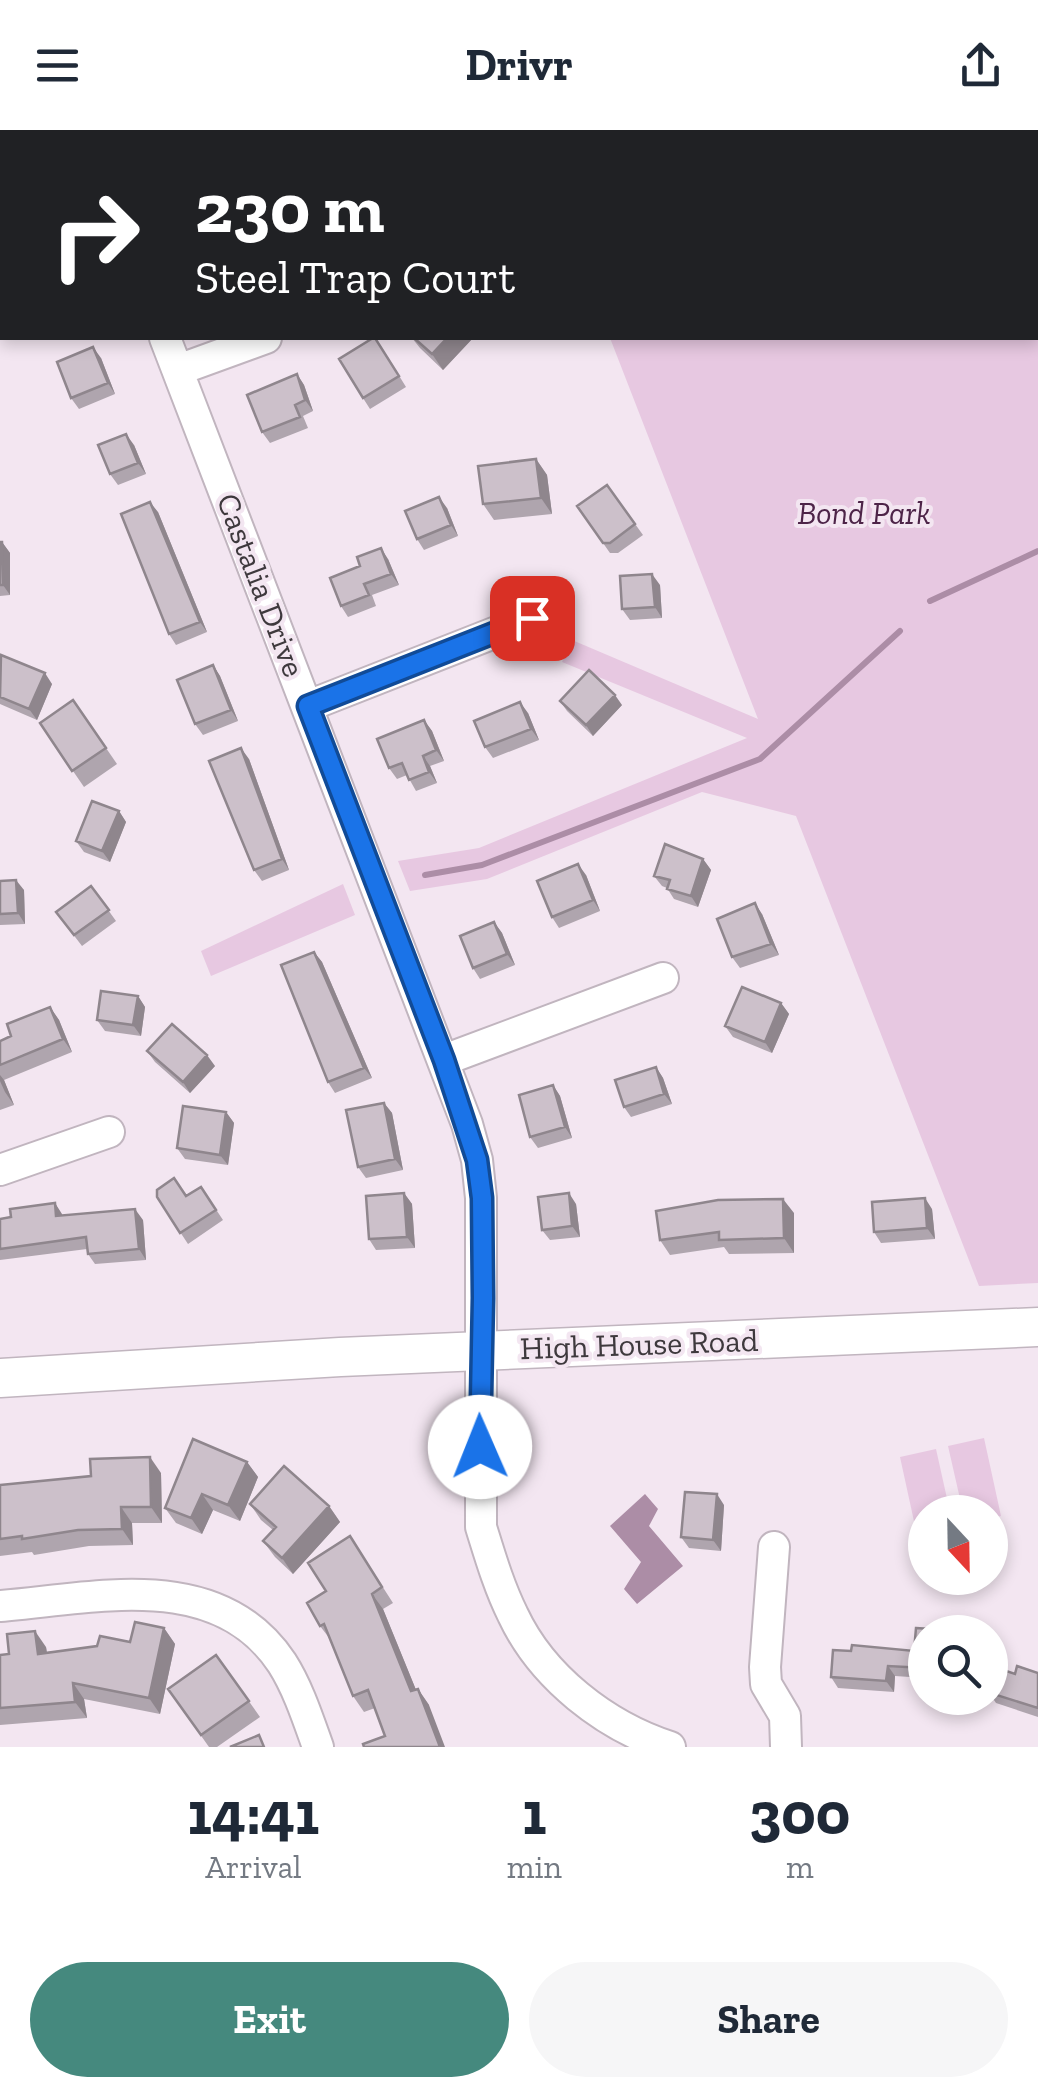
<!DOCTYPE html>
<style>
:root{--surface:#fff;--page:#f6f6f7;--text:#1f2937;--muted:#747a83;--accent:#45897e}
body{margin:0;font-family:"Zilla Slab",serif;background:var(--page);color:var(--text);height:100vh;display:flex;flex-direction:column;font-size:38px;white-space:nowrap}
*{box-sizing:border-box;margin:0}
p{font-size:32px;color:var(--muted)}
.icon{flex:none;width:55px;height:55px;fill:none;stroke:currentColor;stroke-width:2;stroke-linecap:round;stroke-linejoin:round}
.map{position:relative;height:1617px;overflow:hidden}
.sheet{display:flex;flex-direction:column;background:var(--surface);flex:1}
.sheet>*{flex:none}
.hud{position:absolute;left:0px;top:0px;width:1040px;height:210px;box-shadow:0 5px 15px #0003;background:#202124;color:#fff;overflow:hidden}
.needle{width:65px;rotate:158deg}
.controls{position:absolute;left:908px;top:1365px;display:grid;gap:20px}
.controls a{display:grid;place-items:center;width:100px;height:100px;border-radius:50%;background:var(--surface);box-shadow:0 5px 15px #0003;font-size:50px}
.pin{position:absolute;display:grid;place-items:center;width:85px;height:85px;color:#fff;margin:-42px;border-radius:20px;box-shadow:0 5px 15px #0006}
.me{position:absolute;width:110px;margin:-55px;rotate:359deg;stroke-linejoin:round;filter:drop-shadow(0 0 8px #0008)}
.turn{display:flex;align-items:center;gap:35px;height:210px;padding:0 30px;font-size:45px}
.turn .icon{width:130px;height:130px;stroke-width:2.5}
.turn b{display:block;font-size:70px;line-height:85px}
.eta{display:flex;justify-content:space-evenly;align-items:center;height:170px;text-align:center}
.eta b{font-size:60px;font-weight:800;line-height:70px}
.action{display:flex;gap:20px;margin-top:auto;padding:20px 30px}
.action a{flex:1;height:115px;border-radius:60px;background:var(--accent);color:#fff;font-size:40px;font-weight:800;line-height:115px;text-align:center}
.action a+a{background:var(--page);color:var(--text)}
header{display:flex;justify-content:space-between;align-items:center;height:130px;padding:0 30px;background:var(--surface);font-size:45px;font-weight:800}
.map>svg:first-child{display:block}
.green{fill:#e7c8e1}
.water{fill:#ac8da6}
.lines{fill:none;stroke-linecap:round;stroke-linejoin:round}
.stream{stroke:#ac8da6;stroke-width:6}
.minor-casing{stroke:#c1b5bf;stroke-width:34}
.major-casing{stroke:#c1b5bf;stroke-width:41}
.minor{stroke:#fff;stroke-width:30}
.major{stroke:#fff;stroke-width:38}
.wall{fill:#afa5ae}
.shaded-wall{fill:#8f868d}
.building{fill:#ccc0ca;stroke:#8f868d;stroke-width:2.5}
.route-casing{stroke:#114b97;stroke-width:25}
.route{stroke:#1a73e8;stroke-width:18}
.labels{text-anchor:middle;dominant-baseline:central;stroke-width:8;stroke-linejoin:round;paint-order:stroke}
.park-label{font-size:32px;font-style:italic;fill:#4d2448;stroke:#f3e6f1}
.street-label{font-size:32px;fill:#3e393d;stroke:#f3e6f1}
</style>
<header><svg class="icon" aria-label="menu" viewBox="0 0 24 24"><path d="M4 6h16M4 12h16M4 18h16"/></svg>Drivr<svg class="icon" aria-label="share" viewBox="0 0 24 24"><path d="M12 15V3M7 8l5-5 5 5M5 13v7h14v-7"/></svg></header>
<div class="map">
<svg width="1038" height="1617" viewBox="0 0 1038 1617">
<rect width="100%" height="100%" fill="#f3e6f1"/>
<path class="green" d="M530,0H1038V1153L979,1156L796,686L702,662L487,749L410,761L398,731L479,718L747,608L562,532L572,510L758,589L610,208H1038V2Z
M343,754L355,785L211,846L201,821Z
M984,1308L1001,1386L990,1389V1382H963L948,1316Z
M936,1319L950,1382H925V1403L917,1405L900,1327Z"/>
<path class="water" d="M645,1364L658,1379L649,1396L683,1436L637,1474L624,1459L641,1432L610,1396Z"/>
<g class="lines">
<path class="stream" d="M930,471L1038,421
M425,745L482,735L760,629L900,501"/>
<defs>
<path id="minor" d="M41,0L43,2
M383,0L384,2
M165,208L467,994L477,1030L481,1068V1397C490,1426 499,1457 513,1485C542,1547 605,1596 670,1617
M178,240L266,208
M308,576L532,488
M444,930L663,848
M0,1040L109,1002
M774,1417L765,1537L766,1554L785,1586L786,1617
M0,1476C97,1468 218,1437 282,1533C298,1558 308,1589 318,1617"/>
<path id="major" d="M0,1248L340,1227L1038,1197"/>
</defs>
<use href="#minor" class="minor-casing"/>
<use href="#major" class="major-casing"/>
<use href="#minor" class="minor"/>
<use href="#major" class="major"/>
</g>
<path class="wall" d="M255,0H293L289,2H257Z
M0,77L2,80V92L0,94Z
M412,208H473L443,240L420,218Z
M382,218L406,257L370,279L363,268Z
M101,228L115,264L79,279L71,268Z
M297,244L304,255L313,281L303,286L308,298L270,313L262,302Z
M134,315L146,344L118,355L110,344Z
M536,329L547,345L552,384L494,390L483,374Z
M607,355L643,405L618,423H610L577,376Z
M447,378L458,406L424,420L417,409Z
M158,382L207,502L176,515L169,504Z
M0,412H2L10,423V465L0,466Z
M388,429L399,455L372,465L376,476L348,487L341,476Z
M660,455L662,488L630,490L622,479Z
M0,526L52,554L37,590L0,574Z
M213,535L220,546L238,591L203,605L195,594Z
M73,570L117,634L84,657L40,593Z
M560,571L622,575L593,606L567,581Z
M528,583L539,610L493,628L485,617Z
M424,590L432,601L444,631L430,636L437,653L416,661L407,645L397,649L389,638Z
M249,629L289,740L262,751L254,740Z
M119,681L126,692L110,732L84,722L76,711Z
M703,729L711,740L698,777L674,769L667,758L662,756L654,746Z
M586,745L600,781L559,798L552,787Z
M0,751L24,760L25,794L0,795Z
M91,756L116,791L82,816L56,782Z
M762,784L779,825L740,838L732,827Z
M494,792L502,803L515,835L480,849L473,838Z
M314,822L322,832L372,948L335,963L328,952Z
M138,866L145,877L141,906L105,901L97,890Z
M781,873L789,884L772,923L733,907L725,896Z
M50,877L59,890L72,922L4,950L14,975L0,980V911L11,906Z
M147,921L215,936L190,963L155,932Z
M656,937L663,948L672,974L631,987L624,977Z
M553,955L560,966L572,1008L538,1018L530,1007Z
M384,973L392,983L403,1040L366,1048L358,1037Z
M226,982L234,993L228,1035L185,1029L177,1018Z
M201,1057L223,1090L188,1114L157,1067L186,1066Z
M404,1063L412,1074L415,1118L376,1120L369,1109Z
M55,1073L62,1086L143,1090L146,1130L95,1134L88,1124L87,1119L0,1130V1089L11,1087Z
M576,1074L580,1107L550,1110L542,1100Z
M932,1079L935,1109L881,1113L874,1102Z
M794,1083V1123L729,1124L724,1117L670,1125L660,1110Z
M247,1332L258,1347L240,1391L213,1380L202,1404L176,1393L165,1378Z
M161,1343L162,1393H132L133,1415L89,1416L34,1425L32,1422L0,1426V1355Z
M250,1374L329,1376L340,1392L293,1444L275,1427L263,1411L273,1400L261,1390Z
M724,1375L721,1421L689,1418L681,1407Z
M350,1406L393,1473L383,1479L416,1560L418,1559L429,1575L385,1606L375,1578L364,1582L353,1566L330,1509L320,1496L326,1461Z
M164,1498L175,1514L160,1584L84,1569L87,1588L0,1595V1525L46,1517L47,1522L130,1512Z
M925,1502V1548L895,1546L894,1562L838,1558L831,1547L851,1521H914Z
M216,1525L260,1587L217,1617H209L168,1559Z
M1038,1543V1587L996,1573L990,1564V1556L1015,1544Z"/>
<path class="shaded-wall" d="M447,208H473L443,240L432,224Z
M93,217L101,228L115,264L108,253Z
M297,244L304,255L313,281L305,270Z
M126,304L134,315L146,344L138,333Z
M536,329L547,345L552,384L541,368Z
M439,367L447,378L458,406L451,395Z
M150,372L158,382L207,502L200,492Z
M2,412L10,423V465L3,455Z
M381,418L388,429L399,455L391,444Z
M652,444L660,455L662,488L655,477Z
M213,535L220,546L238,591L231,580Z
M45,543L52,554L37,590L29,579Z
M615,565L622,575L593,606L586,595Z
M520,572L528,583L539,610L531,599Z
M424,590L432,601L444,631L436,620Z
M241,618L249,629L289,740L282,729Z
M423,626L430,636L437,653L429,642Z
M119,681L126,692L110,732L102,721Z
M703,729L711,740L698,777L691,766Z
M578,734L586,745L600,781L593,770Z
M16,750L24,760L25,794L18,783Z
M755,773L762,784L779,825L771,814Z
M494,792L502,803L515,835L507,824Z
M314,822L322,832L372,948L364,938Z
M138,866L145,877L141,906L133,895Z
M781,873L789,884L772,923L765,912Z
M50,877L59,890L72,922L63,909Z
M207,925L215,936L190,963L183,952Z
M656,937L663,948L672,974L664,964Z
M0,945L4,950L14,975L5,962L0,951Z
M553,955L560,966L572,1008L565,997Z
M384,973L392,983L403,1040L395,1029Z
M226,982L234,993L228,1035L220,1025Z
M404,1063L412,1074L415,1118L407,1107Z
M569,1063L576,1074L580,1107L572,1096Z
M925,1068L932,1079L935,1109L927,1098Z
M783,1069L794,1083V1123L784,1108Z
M55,1073L62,1084L64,1097L56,1086Z
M135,1079L143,1090L146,1130L139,1119Z
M150,1327L161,1343L162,1393L151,1377Z
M247,1332L258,1347L240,1391L228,1375Z
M202,1364L213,1380L202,1404L191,1388Z
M717,1364L724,1375L721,1421L713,1410Z
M329,1376L340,1392L293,1444L282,1428Z
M121,1377L132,1393L133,1415L122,1399Z
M372,1464L383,1479L423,1577L411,1561Z
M164,1498L175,1514L160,1584L149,1568Z
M35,1501L46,1517L49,1540L38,1524Z
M888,1536L895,1546L894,1562L886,1551Z
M73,1553L84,1569L87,1588L75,1572Z
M418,1559L429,1575L445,1617H440Z"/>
<path class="building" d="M255,0H270L267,2H257Z
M454,0H485V2H454Z
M373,208H375L399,246L363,268L339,229Z
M414,208H447L432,224Z
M93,217L108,253L71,268L57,232Z
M297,244L305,270L295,275L300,287L262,302L247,265Z
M126,304L138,333L110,344L98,315Z
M536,329L541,368L483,374L478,336Z
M607,355L635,394L610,413H603L577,376Z
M439,367L451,395L417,409L405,381Z
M150,372L200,492L169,504L121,384Z
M0,412H2L3,455H0Z
M381,418L391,444L364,454L369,465L341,476L330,448L360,436L357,427Z
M652,444L655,477L622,479L620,446Z
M1,525L45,543L29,579L0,567Z
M213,535L231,580L195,594L177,550Z
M589,540L615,565L586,595L560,571Z
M73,570L106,618L72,641L40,593Z
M520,572L531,599L485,617L474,591Z
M424,590L436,620L423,626L429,642L409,650L402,633L389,638L377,609Z
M241,618L282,729L254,740L209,631Z
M92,671L119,681L102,721L76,711Z
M665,714L703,729L691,766L667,759L670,750L654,746Z
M578,734L593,770L552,787L537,751Z
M16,750L18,783L0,784V751Z
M91,756L109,780L74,805L56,782Z
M755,773L771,814L732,827L717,789Z
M494,792L507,824L473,838L460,806Z
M314,822L364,938L328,952L281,835Z
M742,857L781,873L765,912L725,896Z
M101,861L138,866L133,895L97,890Z
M50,877L63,909L0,935V911L11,906L7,894Z
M172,894L207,925L183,952L147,921Z
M656,937L664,964L624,977L615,950Z
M553,955L565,997L530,1007L519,965Z
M384,973L395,1029L358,1037L346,980Z
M183,976L226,982L220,1025L177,1018Z
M174,1048L186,1066L201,1057L216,1080L180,1103L157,1067V1060Z
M404,1063L407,1107L369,1109L366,1066Z
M569,1063L572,1096L542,1100L538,1067Z
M925,1068L927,1098L874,1102L872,1072Z
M783,1069L784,1108L719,1110V1102L660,1110L656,1081L718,1070Z
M55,1073L56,1086L135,1079L139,1119L88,1124L86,1107L0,1119V1089L11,1087L10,1079Z
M193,1309L247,1332L228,1375L202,1364L191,1388L165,1378Z
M150,1327L151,1377H121L122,1399L78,1400L22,1409V1406L0,1409V1355L91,1346L90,1329Z
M284,1336L329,1376L282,1428L263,1411L276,1397L250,1374Z
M685,1362L717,1364L713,1410L681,1407Z
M350,1406L382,1457L372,1464L411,1561L418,1559L440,1617H364L363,1614L385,1606L368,1560L353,1566L324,1494L320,1496L307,1473L326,1461L308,1433Z
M135,1492L164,1498L149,1568L73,1553L75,1572L0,1578V1525L9,1524L7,1504L35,1501L38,1524L97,1516L100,1506L130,1512Z
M916,1498L961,1501V1502H925V1538L888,1536L886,1551L831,1547L833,1520L851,1521L852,1515L914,1521Z
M216,1525L249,1571L201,1605L168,1559Z
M1017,1536L1038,1543V1578L990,1563L994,1537L1015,1544Z
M259,1605L264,1617H230Z"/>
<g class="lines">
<defs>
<path id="route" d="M480,1317L483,1168L482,1068L477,1030L444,930L308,576L532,488"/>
</defs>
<use href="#route" class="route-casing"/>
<use href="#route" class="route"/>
</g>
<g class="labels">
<g class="park-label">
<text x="864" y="383">Bond Park</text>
</g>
<g class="street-label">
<text transform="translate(261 455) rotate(69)">Castalia Drive</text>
<text transform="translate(639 1214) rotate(-2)">High House Road</text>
</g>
</g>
</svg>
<div class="controls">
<a><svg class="needle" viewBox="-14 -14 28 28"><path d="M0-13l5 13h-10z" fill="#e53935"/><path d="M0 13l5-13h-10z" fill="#747a83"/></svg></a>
<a><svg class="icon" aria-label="search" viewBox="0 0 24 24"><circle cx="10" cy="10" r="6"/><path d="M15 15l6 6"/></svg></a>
</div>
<div class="pin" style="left:532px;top:488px;background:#d93025"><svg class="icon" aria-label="arrive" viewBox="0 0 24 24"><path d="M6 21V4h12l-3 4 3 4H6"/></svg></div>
<svg class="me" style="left:480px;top:1317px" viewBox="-20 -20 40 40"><circle r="19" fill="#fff"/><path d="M0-13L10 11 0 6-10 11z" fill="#1a73e8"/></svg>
<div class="hud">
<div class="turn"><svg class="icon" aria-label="right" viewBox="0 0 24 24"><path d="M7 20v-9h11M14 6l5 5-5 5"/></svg><div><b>230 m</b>Steel Trap Court</div></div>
</div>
</div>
<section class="sheet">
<div class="eta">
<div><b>14:41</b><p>Arrival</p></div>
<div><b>1</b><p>min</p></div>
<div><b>300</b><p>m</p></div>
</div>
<div class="action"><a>Exit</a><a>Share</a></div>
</section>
